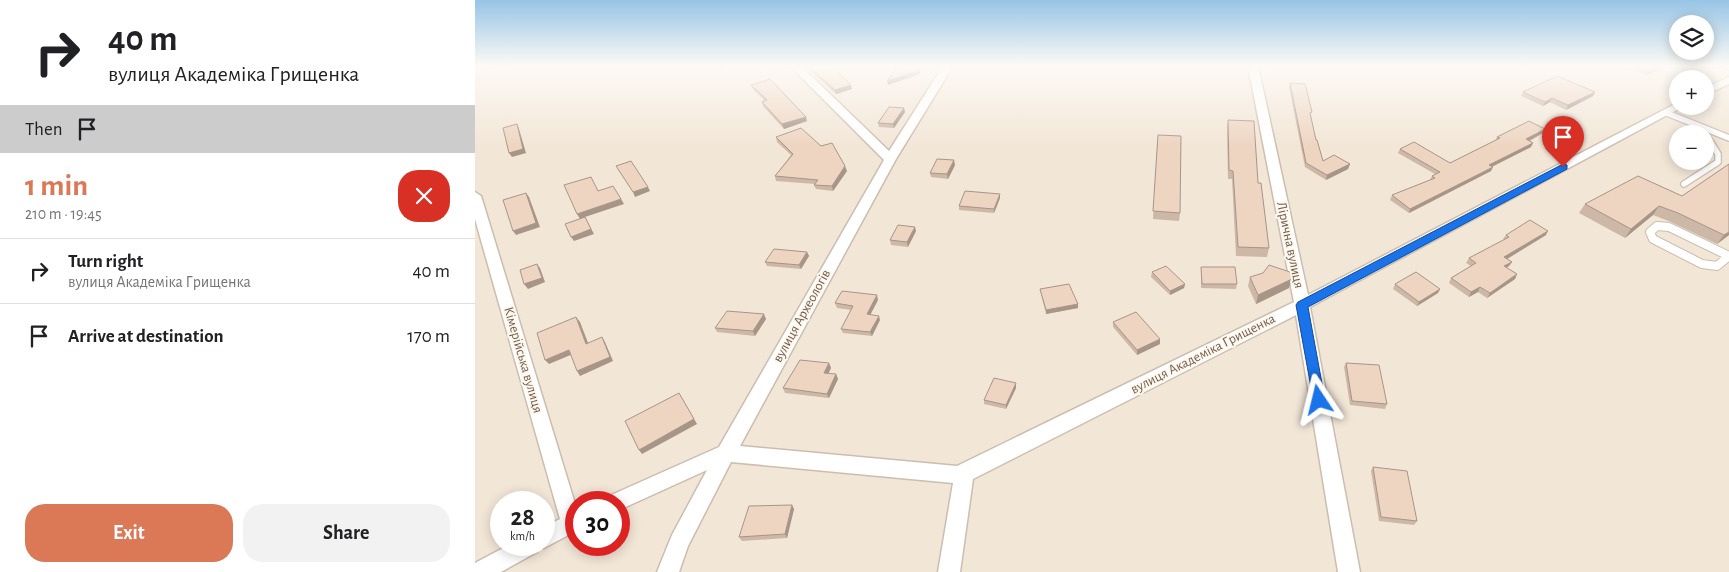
<!DOCTYPE html>
<meta charset="utf-8">
<style>
:root{--surface:#fff;--page:#f2f2f2;--text:#202124;--muted:#757577;--line:#e0e0e0;--accent:#db7957}
body{margin:0;font-family:"Alegreya Sans",sans-serif;background:var(--page);color:var(--text);height:100vh;display:flex;flex-direction:column;font-size:19px;white-space:nowrap}
*{box-sizing:border-box;margin:0}
p{font-size:16px;color:var(--muted)}
.icon{flex:none;width:28px;height:28px;fill:none;stroke:currentColor;stroke-width:2;stroke-linecap:round;stroke-linejoin:round}
.map{position:relative;flex:1;overflow:hidden}
.panel{display:flex;flex-direction:column;background:var(--surface);width:475px}
.panel>*{flex:none}
.guide{background:#fff;color:var(--text);overflow:hidden}
.tools{position:absolute;left:1194px;top:15px;display:grid;gap:10px}
.tools a{display:grid;place-items:center;width:45px;height:45px;border-radius:50%;background:var(--surface);box-shadow:0 2px 12px #0003;font-size:25px}
.speed{position:absolute;left:15px;top:491px;display:flex;gap:10px;font-size:25px;font-weight:700;text-align:center}
.speed>*{display:grid;place-content:center;width:65px;height:65px;border-radius:50%;background:var(--surface);box-shadow:0 2px 12px #0003;line-height:1}
.speed small{font-size:12px;font-weight:400}
.speed .limit{border:8px solid #d22;background:#fff;color:#111}
.pin{position:absolute;display:grid;place-items:center;width:42px;height:42px;color:#fff;margin:-51px -21px;border-radius:50% 50% 50% 0;rotate:-45deg;box-shadow:0 0 5px #0007}
.pin .icon{rotate:45deg}
.me{position:absolute;width:55px;margin:-28px;rotate:350deg;stroke-linejoin:round;filter:drop-shadow(0 0 4px #0008)}
.turn{display:flex;align-items:center;gap:18px;height:105px;padding:0 25px;font-size:22px}
.turn .icon{width:65px;height:65px;stroke-width:2.5}
.turn b{display:block;font-size:35px;line-height:42px}
.then{display:flex;align-items:center;height:48px;padding:0 25px;background:#0003;gap:10px;font-size:19px}
.round{display:grid;place-items:center;flex:none;width:52px;height:52px;border-radius:20px;background:var(--page)}
.head{display:flex;align-items:center;justify-content:space-between;height:85px;padding:0 25px}
h1{font-size:30px;font-weight:700;line-height:38px;color:var(--accent)}
.action{display:flex;gap:10px;margin-top:auto;padding:10px 25px}
.action a{flex:1;height:58px;border-radius:20px;background:var(--accent);color:#fff;font-size:20px;font-weight:700;line-height:58px;text-align:center}
.action a+a{background:var(--page);color:var(--text)}
ul{padding:0;list-style:none}
li{display:flex;align-items:center;gap:15px;height:65px;padding:0 25px;border-top:1px solid var(--line)}
li div{flex:1}
li b{display:block;font-size:19px}
li em{font-style:normal}
main{display:flex;flex:1;min-height:0}
.map>svg:first-child{display:block}
.residential{fill:#f2e6d7;fill-rule:evenodd}
.lines{fill:none;stroke-linecap:round;stroke-linejoin:round}
.service-far1-casing{stroke:#ccbdaf;stroke-width:8}
.service-casing{stroke:#ccbdaf;stroke-width:10}
.minor-casing{stroke:#ccbdaf;stroke-width:3}
.service-far1{stroke:#fff;stroke-width:5.5}
.service{stroke:#fff;stroke-width:8}
.minor{fill:#fff;fill-rule:evenodd}
.wall{fill:#cdb7a7}
.shaded-wall{fill:#a79588}
.building{fill:#eed5c2;stroke:#a79588}
.route{fill:#1a73e8;stroke:#114b97}
.labels{text-anchor:middle;dominant-baseline:central;stroke-width:4;stroke-linejoin:round;paint-order:stroke}
.street-label{font-size:14px;fill:#735c4e;stroke:#fef8ee}
</style>
<main>
<section class="panel">
<div class="guide">
<div class="turn"><svg class="icon" aria-label="right" viewBox="0 0 24 24"><path d="M7 20v-9h11M14 6l5 5-5 5"/></svg><div><b>40 m</b>вулиця Академіка Грищенка</div></div>
<div class="then">Then<svg class="icon" aria-label="arrive" viewBox="0 0 24 24"><path d="M6 21V4h12l-3 4 3 4H6"/></svg></div>
</div>
<div class="head"><div><h1>1 min</h1><p>210 m · 19:45</p></div><a class="round" style="background:#d93025;color:#fff"><svg class="icon" aria-label="close" viewBox="0 0 24 24"><path d="M6 6l12 12M18 6L6 18"/></svg></a></div>
<ul>
<li><svg class="icon" aria-label="right" viewBox="0 0 24 24"><path d="M7 20v-9h11M14 6l5 5-5 5"/></svg><div><b>Turn right</b><p>вулиця Академіка Грищенка</p></div><em>40 m</em></li>
<li><svg class="icon" aria-label="arrive" viewBox="0 0 24 24"><path d="M6 21V4h12l-3 4 3 4H6"/></svg><div><b>Arrive at destination</b></div><em>170 m</em></li>
</ul>
<div class="action"><a>Exit</a><a>Share</a></div>
</section>
<div class="map">
<svg width="1254" height="572" viewBox="0 0 1254 572">
<rect width="100%" height="100%" fill="#fbf4e8"/>
<path class="residential" d="M0,66H1244L1254,70V572H0ZM1202,79H1230V106H1202ZM1202,134H1230V161H1202ZM26,502H69V545H26ZM101,502H144V545H101Z"/>
<g class="lines">
<defs>
<path id="service-far1" d="M1192,113L1254,138
M1209,184L1243,162V154L1226,127"/>
<path id="service" d="M1182,226L1194,227L1254,256L1242,266L1227,264L1178,239L1175,232Z"/>
<path id="minor" d="M315,66H326L414,151L468,66H478L421,159L265,446L482,466L819,302L773,66H783L833,295L1200,104L1202,103V106H1209L835,307L885,572H863L821,315L498,479L485,572H463L478,483L256,462L213,546L204,572H182L197,535L232,470L144,510V502H131L134,496L244,447L409,160Z
M1246,66H1254V70Z
M1254,77V84L1230,95V88Z
M0,192L6,196L101,507V531L69,548L65,546L62,552L26,572H0V563L34,545H69V527L85,519L0,219Z"/>
</defs>
<use href="#service-far1" class="service-far1-casing"/>
<use href="#service" class="service-casing"/>
<use href="#minor" class="minor-casing"/>
<use href="#service-far1" class="service-far1"/>
<use href="#service" class="service"/>
<use href="#minor" class="minor"/>
</g>
<path class="wall" d="M331,66H357L377,89L361,94L332,68Z
M1157,66H1190L1172,75L1155,69Z
M815,83L836,116L841,140L848,161L875,164L873,169L851,180L830,167L814,87Z
M276,85L332,121L309,129L288,106L287,102L290,101L278,89Z
M1048,92H1120L1118,96L1091,110L1075,102L1068,106L1046,96Z
M430,112L419,128L404,127L403,123Z
M753,120L783,183L794,248L792,257L761,256L757,179H753L752,128Z
M1068,133L1055,141L1056,147L1017,167L1016,171L934,213L915,200L917,195L955,180L957,176L960,174L923,153L925,149L975,163L1020,141L1022,137Z
M683,135L705,213L704,221L678,219Z
M301,137L372,171L358,191L341,189L339,185L340,184L301,181L300,176L316,155L302,142Z
M1254,164V235L1242,244L1196,222L1178,215L1150,238L1104,213L1110,204L1207,196Z
M480,165L473,179L456,177L455,173Z
M525,198L519,213L484,210V206Z
M441,231L433,247L416,245L415,240Z
M1031,235H1071L1032,259L1037,262L1034,266L1031,268L1042,274L1040,279L1012,298L1003,292L994,297L974,283L976,278L996,266L991,263L994,258L1029,240L1028,239Z
M332,252L334,256L326,269L292,266L290,262Z
M726,267L762,284L761,289L726,288Z
M677,272L710,284L709,288L695,295L676,277Z
M775,277L814,288L781,304L773,286Z
M920,284L965,289L963,293L942,306L918,289Z
M565,289L603,308L571,314L566,294Z
M403,300L395,315L405,320L397,336L368,333L366,329L376,310L362,308L360,303Z
M291,319L280,336L242,332L240,328Z
M638,322L685,344L662,355L638,327Z
M354,363L356,368L353,374H361L363,379L354,398L310,393L308,388Z
M871,363L912,404L910,409L875,405L869,367Z
M541,383V388L531,409L509,404V400Z
M898,467L942,521L939,525L904,521L896,471Z
M317,505L319,509L312,538L267,541L264,537Z"/>
<path class="shaded-wall" d="M14,66H27L16,69Z
M245,66H255L246,69Z
M1185,66H1190L1172,75L1175,71Z
M445,70V74L413,85L412,81Z
M376,85L377,89L361,94L360,90Z
M1120,92L1118,96L1091,110L1093,105Z
M1077,98L1075,102L1068,106L1070,102Z
M429,108L430,112L419,128L418,124Z
M331,117L332,121L309,129L307,124Z
M42,124L44,129L51,153L37,157L34,153Z
M1070,129L1068,133L1049,143L1051,139Z
M1058,143L1056,147L1012,169L1014,165Z
M479,160L480,165L473,179L472,174Z
M875,164L873,169L851,180L852,175Z
M370,166L372,171L358,191L357,186Z
M1018,167L1016,171L934,213L935,209Z
M173,187L175,191L160,197L158,192Z
M51,193L54,197L65,227L41,235L38,231Z
M525,194V198L519,213V209Z
M146,199L149,204L110,217L119,234L99,241L96,237L105,219L102,214Z
M1184,206L1178,215L1150,238L1156,229Z
M440,227L441,231L433,247L432,242Z
M1073,231L1071,235L1027,262L1029,257Z
M1254,232V235L1242,244L1249,235Z
M332,252L334,256L326,269L324,265Z
M1037,262L1034,266L1026,271L1029,266Z
M62,264L65,268L70,282L53,289L49,284Z
M1042,274L1040,279L1012,298L1015,293Z
M817,279L814,288L781,304L783,295Z
M710,284L709,288L695,295V291Z
M1005,287L1003,292L994,297L996,292Z
M965,289L963,293L942,306L944,302Z
M402,295L403,300L393,319L392,314Z
M603,304V308L571,314V310Z
M289,314L291,319L280,336L278,331Z
M404,316L405,320L397,336L395,332Z
M101,317L105,322L115,348L111,344Z
M127,337L130,342L138,361L105,376L102,371Z
M685,339V344L662,355V350Z
M94,350L98,354L74,364L70,360Z
M354,363L356,368L351,378L349,373Z
M361,374L363,379L354,398L352,394Z
M541,383V388L531,409V405Z
M204,393L222,424L167,454L164,450Z
M317,505L319,509L312,538L310,534Z"/>
<path class="building" d="M333,66H357L376,85L360,90Z
M423,66H439L445,70L412,81Z
M1162,66H1185L1175,71Z
M1082,76L1120,92L1093,105L1077,98L1070,102L1048,92Z
M295,79L331,117L307,124L287,102L292,100L276,85Z
M815,83L830,84L837,112L835,113L841,140H842L848,161L859,155L875,164L852,175L831,163Z
M414,107L429,108L418,124L403,123Z
M753,120L779,121L783,183H786L794,248L763,247L758,171L754,170Z
M1054,121L1070,129L1051,139L1058,143L1014,165L1018,167L935,209L917,195L960,178L957,176L965,172L925,149L939,142L975,163L1025,138L1022,137Z
M42,124L48,149L34,153L28,128Z
M326,128L346,146L357,143L370,166L357,186L339,185L343,180L300,176L318,154L301,137Z
M683,135L706,136L705,213L678,211Z
M462,159L479,160L472,174L455,173Z
M156,161L173,187L158,192L141,166Z
M1254,164V232L1249,235L1203,213L1184,206L1156,229L1110,204L1163,176L1207,196Z
M116,177L123,191L138,186L146,199L102,214L89,185Z
M490,191L525,194L519,209L484,206Z
M51,193L61,223L38,231L28,200Z
M110,217L116,229L96,237L90,224Z
M1055,220L1073,231L1029,257L1037,262L1029,266L1042,274L1015,293L1005,287L996,292L976,278L1001,263L994,258L1034,237L1031,235Z
M423,225L440,227L432,242L415,240Z
M299,249L332,252L324,265L290,262Z
M62,264L67,278L49,284L45,270Z
M794,265L815,272L817,279L783,295L775,277L788,273Z
M691,266L710,284L695,291L677,272Z
M726,267H760L762,284H727Z
M941,272L965,289L944,302L920,284Z
M594,284L603,304L571,310L565,289Z
M367,291L402,295L392,314L404,316L395,332L366,329L378,306L360,303Z
M252,311L289,314L278,331L240,328Z
M661,312L685,339L662,350L638,322Z
M101,317L111,344L127,337L135,357L102,371L94,350L70,360L62,333Z
M325,360L354,363L349,373L361,374L352,394L308,388Z
M871,363L904,365L912,404L877,401Z
M519,378L541,383L531,405L509,400Z
M204,393L219,419L164,450L150,421Z
M898,467L932,471L942,521L906,517Z
M317,505L310,534L264,537L274,506Z"/>
<linearGradient id="sky" x2="0" y2="1"><stop stop-color="#97c4e6"/><stop offset="0.45" stop-color="#fdfaf5"/><stop offset="1" stop-color="#fdfaf5" stop-opacity="0"/></linearGradient>
<rect width="1254" height="146" fill="url(#sky)"/>
<path class="route" d="M1088,164L1092,165V169L833,307L850,400L848,404L844,406L839,404L821,305L823,302Z"/>
<g class="labels">
<g class="street-label">
<text transform="translate(815 245) rotate(78)">Лірична вулиця</text>
<text transform="translate(327 316) rotate(-61)">вулиця Археологів</text>
<text transform="translate(728 354) rotate(-27)">вулиця Академіка Грищенка</text>
<text transform="translate(48 360) rotate(74)">Кімерійська вулиця</text>
</g>
</g>
</svg>
<div class="tools">
<a><svg class="icon" aria-label="layers" viewBox="0 0 24 24"><path d="M12 4l9 5-9 5-9-5zM3 14l9 5 9-5"/></svg></a>
<a>+</a>
<a>−</a>
</div>
<div class="speed"><div>28<small>km/h</small></div><div class="limit">30</div></div>
<div class="pin" style="left:1088px;top:167px;background:#d93025"><svg class="icon" aria-label="arrive" viewBox="0 0 24 24"><path d="M6 21V4h12l-3 4 3 4H6"/></svg></div>
<svg class="me" style="left:844px;top:400px" viewBox="-20 -20 40 40"><path d="M0-17L14 15 0 8-14 15z" fill="#1a73e8" stroke="#fff" stroke-width="4"/></svg>
</div>
</main>
